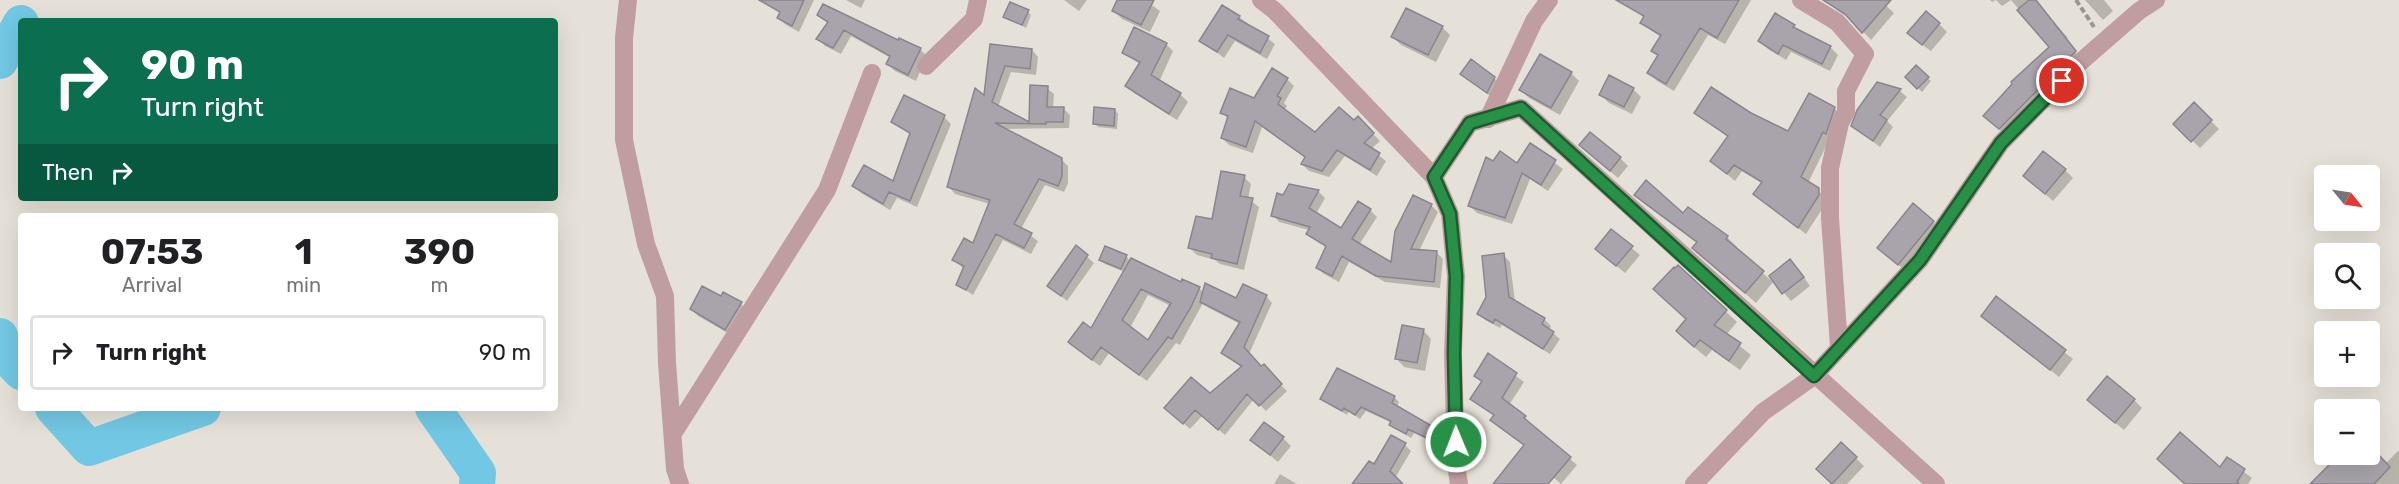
<!DOCTYPE html>
<meta charset="utf-8">
<style>
:root{--surface:#fff;--page:#f6f6f6;--text:#202124;--muted:#757577;--line:#e0e0e0}
body{margin:0;font-family:Rubik,sans-serif;background:var(--page);color:var(--text);height:100vh;display:flex;flex-direction:column;font-size:22px;white-space:nowrap}
*{box-sizing:border-box;margin:0}
p{font-size:20px;color:var(--muted)}
.icon{flex:none;width:33px;height:33px;fill:none;stroke:currentColor;stroke-width:2;stroke-linecap:round;stroke-linejoin:round}
.map{position:relative;flex:1;overflow:hidden}
.details{position:absolute;left:18px;top:213px;width:540px;height:198px;display:flex;flex-direction:column;background:var(--surface);border-radius:6px;box-shadow:0 6px 24px #0002}
.details>*{flex:none}
.guide{position:absolute;left:18px;top:18px;width:540px;height:183px;border-radius:6px;box-shadow:0 6px 24px #0002;background:#0b6e4f;color:#fff;overflow:hidden}
.needle{width:39px;rotate:120deg}
.buttons{position:absolute;left:2314px;top:165px;display:grid;gap:12px}
.buttons a{display:grid;place-items:center;width:66px;height:66px;border-radius:6px;background:var(--surface);box-shadow:0 6px 24px #0002;font-size:30px}
.pin{position:absolute;display:grid;place-items:center;width:51px;height:51px;color:#fff;margin:-26px;border:3px solid #fff;border-radius:50%;box-shadow:0 2px 6px #0007}
.me{position:absolute;width:66px;margin:-33px;rotate:359deg;stroke-linejoin:round;filter:drop-shadow(0 0 4px #0008)}
.turn{display:flex;align-items:center;gap:21px;height:126px;padding:0 24px;font-size:27px}
.turn .icon{width:78px;height:78px;stroke-width:2.5}
.turn b{display:block;font-size:42px;line-height:51px}
.then{display:flex;align-items:center;height:57px;padding:0 24px;background:#0003;gap:12px;font-size:22px}
.eta{display:flex;justify-content:space-evenly;align-items:center;height:102px;text-align:center}
.eta b{font-size:36px;font-weight:700;line-height:42px}
ul{padding:0;list-style:none}
li{display:flex;align-items:center;gap:18px;height:75px;margin:0 12px 9px;padding:0 12px;border:3px solid var(--line);border-radius:6px}
li div{flex:1}
li b{display:block;font-size:22px}
li em{font-style:normal}
.map>svg:first-child{display:block}
.shadow{fill:#0003;fill-rule:evenodd}
.lines{fill:none;stroke-linecap:round;stroke-linejoin:round}
.river{stroke:#72c8e4;stroke-width:36}
.building{fill:#a9a4ac;stroke:#8a858d;stroke-width:1.5;fill-rule:evenodd}
.path{stroke:#9a968f;stroke-width:4;stroke-dasharray:6 3;stroke-linecap:butt}
.minor{stroke:#c09da1;stroke-width:18}
.tertiary{stroke:#c09da1;stroke-width:18}
.route-casing{stroke:#1b5e2e;stroke-width:15}
.route{stroke:#299147;stroke-width:10}
</style>
<div class="map">
<svg width="2399" height="484" viewBox="0 0 2399 484">
<rect width="100%" height="100%" fill="#e6e1d8"/>
<path class="shadow" d="M783,0H814L799,32L786,25L779,18Z
M846,0H865L861,8Z
M1064,0H1087L1079,11Z
M1119,0H1145L1160,11L1150,32L1122,19L1114,11Z
M1636,0H1751L1725,44L1708,35L1674,91L1657,81L1649,73L1659,57L1653,51L1661,37L1650,30L1642,22L1644,18L1631,7Z
M1830,0H1880L1894,13L1871,40L1853,21L1837,10L1829,2Z
M1990,0H2035L2068,38L2065,40L2082,59L2007,136L1993,123L2051,47L2011,0L2002,6L1996,0L1992,2Z
M2085,0H2104L2113,11L2103,20Z
M1028,12L1031,15L1026,28L1005,17Z
M819,15L920,49L927,56L916,81L895,71L888,64L891,58L851,36L841,54L825,46L818,39L829,24Z
M1239,17L1275,44L1267,59L1235,41L1224,58L1201,40Z
M1939,24L1947,32L1931,51L1917,41Z
M1794,26L1800,32L1830,47L1838,55L1830,71L1791,52L1786,60L1768,49L1760,41Z
M1442,27L1450,35L1436,62L1401,45L1393,37Z
M1166,44L1173,51L1159,82L1180,94L1188,102L1177,120L1134,93L1127,86L1140,64L1124,53Z
M991,46L1032,50L1038,57L1036,75L1011,72L998,107L1030,124L1032,87L1047,88L1054,94L1053,108H1063L1070,115L1069,128L1003,129L1061,159L1068,166V183L1064,192L1045,185L1021,229L1038,241L1031,254L1003,240L973,295L958,285L964,269L954,260L974,245L990,204L955,194L949,187L985,97Z
M1916,67L1931,81L1922,92L1907,77Z
M1571,73L1579,81L1560,115L1529,98L1521,90Z
M1462,74L1494,78L1502,86L1495,100Z
M1287,79L1294,86L1284,103L1287,106L1284,111L1316,134L1354,122L1358,118L1380,141L1371,149L1386,161L1377,176L1345,156L1329,177L1309,171L1302,164L1306,158L1262,127L1253,153L1229,145L1222,138L1228,119L1222,112L1254,100Z
M1878,84L1900,91L1907,97L1887,121L1893,127L1880,147L1853,126Z
M1633,89L1641,97L1632,114L1609,103L1601,95Z
M2194,104L2219,129L2200,148L2175,124Z
M1834,108L1841,116L1808,183L1826,197V203L1806,234L1763,201V184L1742,171L1735,181L1712,161L1729,138L1696,113L1750,114L1789,133Z
M1115,110L1118,114L1117,129L1098,127L1094,123Z
M944,117L951,124L917,207L897,198L890,210L861,193L854,186L894,183L911,135L892,122Z
M1530,145L1563,169L1548,191L1530,179L1512,224L1477,213L1470,206L1494,163L1518,165Z
M1589,153L1620,158L1628,166L1618,178Z
M2065,170L2073,178L2053,201L2025,176Z
M1244,177L1251,184L1248,199L1259,207L1244,270L1220,264L1215,260L1197,255L1190,248L1213,221Z
M1290,186L1319,192L1325,198L1316,214L1341,230L1370,210L1377,217L1359,245L1392,264L1431,205L1438,212L1419,251L1436,252L1443,259L1440,288L1385,282L1349,262L1339,282L1324,274L1317,268L1327,248L1307,234L1309,230L1279,222L1273,215Z
M1636,195L1684,215L1727,237L1737,247L1736,250L1773,282L1756,303L1705,258L1698,244L1646,205Z
M1933,222L1941,230L1907,272L1887,255Z
M1611,231L1640,255L1625,273L1605,256Z
M1076,247L1094,263L1067,301L1049,286Z
M1503,255L1510,262L1515,302L1544,319L1551,326L1549,330L1560,339L1550,354L1502,325L1500,328L1485,320L1479,313L1488,297Z
M1126,256L1131,262L1182,284L1199,288L1204,293L1236,300L1266,296L1272,303L1249,354L1287,391L1266,411L1254,399L1225,435L1202,416L1190,429L1173,414L1210,395L1242,368L1222,353L1240,324L1209,308L1203,303L1180,345L1176,343L1147,381L1109,353L1100,366L1077,349L1070,342L1091,331L1125,272L1105,264L1101,260ZM1148,295L1171,306L1148,342L1130,328Z
M1678,267L1737,322L1726,335L1751,355L1740,370L1712,350L1706,357L1688,342V319Z
M1798,269L1810,286L1791,301L1784,293Z
M721,298L741,304L748,311L733,336L698,316L691,309Z
M1996,298L2073,359L2059,377L1991,323Z
M1423,330L1431,339L1425,371L1404,367L1396,358Z
M1488,356L1524,382L1509,405L1577,465L1561,484L1554,478L1548,484H1495L1525,446L1499,427L1492,420L1495,417L1472,399L1482,383L1476,376Z
M1394,397L1399,402L1397,408L1441,436L1437,444L1414,433L1411,438L1396,429L1392,423L1366,411L1360,419L1349,411L1347,415L1322,399Z
M2134,400L2142,408L2124,430L2097,408Z
M1283,438L1291,446L1278,462L1252,440Z
M1841,444L1864,466L1847,484H1834L1818,469Z
M1405,445L1411,451L1395,478L1401,484H1354L1374,466Z
M2370,449L2385,464L2399,450V484H2319L2370,454Z
M2227,459L2252,478L2248,484H2186L2220,469Z
M1280,474L1295,483L1297,484H1274Z"/>
<g class="lines">
<path class="river" d="M0,61L21,23
M0,336L5,355L21,372
M53,408L89,448L203,408
M433,408L478,473L477,484"/>
</g>
<path class="building" d="M759,0H804L792,26L777,18L780,12Z
M1117,0H1154L1141,25L1112,11Z
M1616,0H1739L1717,38L1700,28L1666,84L1647,73L1658,55L1651,51L1661,35L1640,23L1644,16Z
M1823,0H1891L1862,33L1845,14Z
M2029,0H2036L2076,51L1999,129L1983,116L2012,84L2011,82L2049,47L2017,10Z
M1010,2L1029,10L1022,25L1003,17Z
M823,4L898,40L899,38L921,48L908,75L886,64L890,56L844,30L833,48L816,39L828,22L817,15Z
M1222,5L1240,16L1238,19L1269,36L1260,53L1228,35L1217,52L1199,41Z
M1406,8L1443,26L1428,55L1391,37Z
M1926,11L1940,23L1922,45L1907,33Z
M1775,13L1795,25L1793,27L1831,46L1822,64L1783,45L1778,54L1758,41Z
M1134,27L1167,43L1151,75L1181,93L1169,114L1125,86L1140,62L1122,53Z
M990,44L1032,49L1030,69L1005,66L992,102L1029,122L1030,85L1048,86L1047,107H1064L1063,122H1046V124L995,123L1062,158V176L1058,186L1039,179L1014,224L1032,233L1024,248L996,234L966,290L956,285L964,266L952,260L964,238L973,243L990,200L947,187L975,88L984,95Z
M1540,54L1572,72L1551,108L1519,90Z
M1471,59L1495,77L1487,93L1460,74Z
M1916,65L1929,77L1917,89L1905,77Z
M1272,68L1288,78L1277,96L1281,98L1278,104L1315,132L1339,107L1354,120L1358,116L1374,133L1364,143L1380,153L1370,170L1337,150L1322,171L1301,164L1305,157L1255,121L1246,147L1221,138L1228,116L1220,113L1230,88L1254,98Z
M1609,75L1634,88L1624,107L1599,95Z
M1877,82L1901,89L1880,115L1887,120L1873,141L1851,126L1857,110Z
M1711,87L1751,113L1788,131L1809,93L1835,107L1826,134L1823,132L1801,177L1819,188V195L1798,228L1753,194L1762,182L1734,165L1727,174L1710,161L1728,136L1694,113Z
M904,95L945,115L910,201L889,192L883,204L852,186L864,165L893,181L910,133L891,122Z
M2194,102L2212,120L2191,142L2173,124Z
M1094,107L1115,109L1114,126L1093,124Z
M1590,132L1621,157L1610,171L1579,145Z
M1530,143L1556,160L1541,185L1522,173L1505,218L1468,206L1486,157L1493,161L1500,151L1517,163Z
M2043,151L2066,169L2045,194L2023,176Z
M1221,171L1245,175L1240,196L1253,198L1237,264L1211,258L1212,254L1188,248L1196,216L1212,219Z
M1646,180L1683,213L1688,207L1728,236L1726,239L1764,271L1745,293L1692,248L1697,242L1634,195Z
M1289,184L1319,190L1309,208L1341,228L1358,201L1371,209L1352,239L1391,262L1395,231L1413,195L1432,204L1411,249L1437,251L1434,282L1376,276L1342,256L1332,276L1316,268L1326,246L1306,234L1310,227L1271,216L1277,193L1283,195Z
M1913,203L1934,221L1898,265L1877,248Z
M1611,229L1633,246L1616,266L1595,249Z
M1076,245L1088,255L1061,296L1047,286Z
M1105,246L1127,255L1121,269L1099,260Z
M1504,253L1509,297L1545,318L1542,324L1554,332L1543,349L1495,319L1493,323L1477,314L1486,297L1482,256Z
M1131,258L1181,282L1182,279L1200,287L1191,307L1172,339L1168,337L1139,375L1101,347L1092,360L1068,342L1083,322L1091,328ZM1141,289L1171,303L1148,340L1122,320Z
M1790,259L1804,277L1782,294L1769,276Z
M1678,265L1727,310L1714,325L1741,343L1729,361L1700,340L1694,347L1676,331L1686,319L1653,289L1674,267L1675,268Z
M1205,283L1236,298L1243,284L1267,295L1244,347L1261,366L1264,364L1282,384L1259,406L1247,394L1218,430L1195,410L1183,424L1164,408L1191,377L1210,393L1242,366L1221,353L1240,322L1200,302Z
M702,286L721,296L723,292L742,302L725,330L690,309Z
M1996,296L2066,350L2050,370L1981,316Z
M1402,325L1424,329L1417,363L1395,359Z
M1488,353L1517,373L1502,398L1526,416L1524,418L1571,457L1548,484H1493L1524,445L1490,420L1494,415L1470,399L1482,381L1474,376Z
M1337,368L1395,396L1392,403L1437,429L1431,440L1408,429L1406,434L1389,425L1391,421L1361,407L1355,415L1344,408L1342,411L1320,399Z
M2107,376L2135,399L2115,423L2087,400Z
M1264,422L1284,437L1270,455L1250,440Z
M2180,432L2220,467L2227,457L2245,469L2237,482L2239,484H2185L2157,459Z
M1391,435L1406,443L1390,471L1403,484H1352L1369,461L1374,464Z
M1841,442L1857,457L1832,484L1816,469Z
M2340,454H2378L2390,467L2374,484H2310Z"/>
<g class="lines">
<path class="path" d="M2076,0L2094,27"/>
<path class="minor" d="M628,0L624,38V140L646,244L665,296L667,363L675,469L680,484
M1801,0L1837,22L1865,54L1846,91V112L1840,123L1830,168V218L1839,346
M926,66L974,19L978,0
M1488,119L1534,21L1549,0
M1434,177L1470,123L1521,108L1936,484
M674,432L827,190L872,73
M1694,484L1763,412L1814,376L1920,260L2001,143L2077,65L2139,11L2156,0"/>
<path class="tertiary" d="M1261,0L1275,11L1434,177L1450,214L1456,276L1453,353L1456,465L1459,484"/>
</g>
<g class="lines">
<defs>
<path id="route" d="M1456,442L1454,353L1456,276L1450,214L1434,177L1470,123L1521,108L1814,376L1920,260L2001,143L2062,81"/>
</defs>
<use href="#route" class="route-casing"/>
<use href="#route" class="route"/>
</g>
</svg>
<div class="buttons">
<a><svg class="needle" viewBox="-14 -14 28 28"><path d="M0-13l5 13h-10z" fill="#e53935"/><path d="M0 13l5-13h-10z" fill="#757577"/></svg></a>
<a><svg class="icon" aria-label="search" viewBox="0 0 24 24"><circle cx="10" cy="10" r="6"/><path d="M15 15l6 6"/></svg></a>
<a>+</a>
<a>−</a>
</div>
<div class="pin" style="left:2062px;top:81px;background:#d93025"><svg class="icon" aria-label="arrive" viewBox="0 0 24 24"><path d="M6 21V4h12l-3 4 3 4H6"/></svg></div>
<svg class="me" style="left:1456px;top:442px" viewBox="-20 -20 40 40"><circle r="17" fill="#299147" stroke="#fff" stroke-width="3"/><path d="M0-11L8 9 0 5-8 9z" fill="#fff"/></svg>
<div class="guide">
<div class="turn"><svg class="icon" aria-label="right" viewBox="0 0 24 24"><path d="M7 20v-9h11M14 6l5 5-5 5"/></svg><div><b>90 m</b>Turn right</div></div>
<div class="then">Then<svg class="icon" aria-label="right" viewBox="0 0 24 24"><path d="M7 20v-9h11M14 6l5 5-5 5"/></svg></div>
</div>
<section class="details">
<div class="eta">
<div><b>07:53</b><p>Arrival</p></div>
<div><b>1</b><p>min</p></div>
<div><b>390</b><p>m</p></div>
</div>
<ul>
<li><svg class="icon" aria-label="right" viewBox="0 0 24 24"><path d="M7 20v-9h11M14 6l5 5-5 5"/></svg><div><b>Turn right</b></div><em>90 m</em></li>
</ul>
</section>
</div>
